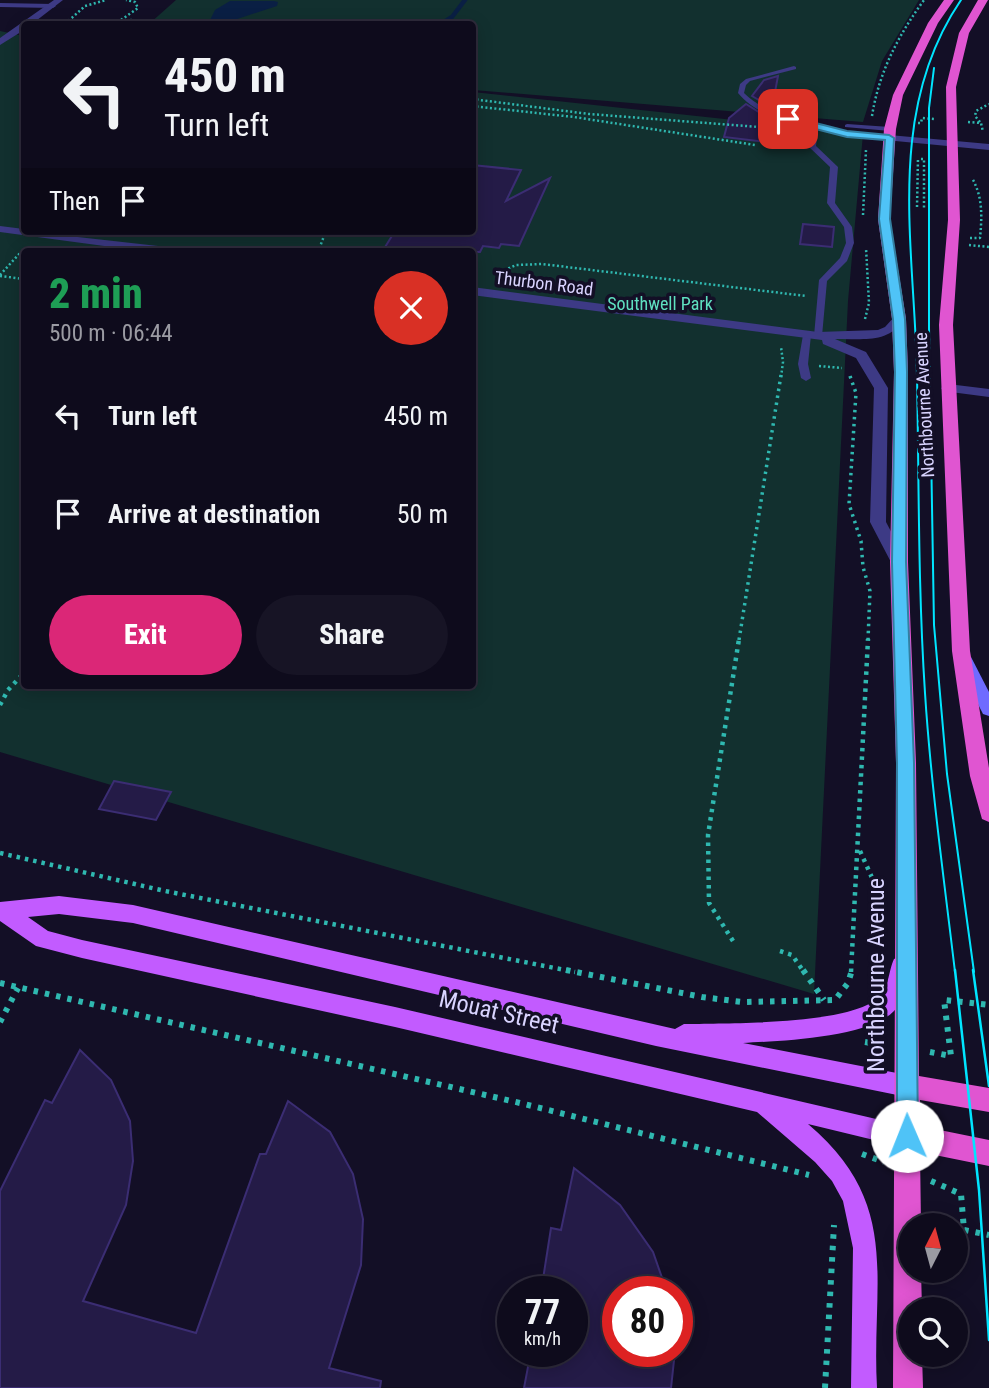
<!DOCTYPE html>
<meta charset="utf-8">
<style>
:root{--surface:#0e0b1c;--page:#171425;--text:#f1f3f6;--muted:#9b9ba3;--line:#2e2b3b;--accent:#db2777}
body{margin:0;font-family:"Roboto Condensed",sans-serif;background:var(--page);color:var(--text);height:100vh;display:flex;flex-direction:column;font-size:26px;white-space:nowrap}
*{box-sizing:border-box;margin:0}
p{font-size:23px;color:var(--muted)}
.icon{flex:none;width:38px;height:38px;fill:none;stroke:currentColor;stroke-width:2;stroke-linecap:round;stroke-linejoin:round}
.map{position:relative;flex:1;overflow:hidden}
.drawer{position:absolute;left:21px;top:248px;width:455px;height:441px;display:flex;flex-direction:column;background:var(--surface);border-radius:7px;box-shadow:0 4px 18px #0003,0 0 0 2px var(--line)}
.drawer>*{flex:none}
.guide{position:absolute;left:21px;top:21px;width:455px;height:214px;border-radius:7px;box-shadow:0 4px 18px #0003,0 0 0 2px var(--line);background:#0e0b1c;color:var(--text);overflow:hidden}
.needle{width:46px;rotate:6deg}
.fabs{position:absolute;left:898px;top:1213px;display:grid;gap:14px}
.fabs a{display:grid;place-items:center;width:70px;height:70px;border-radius:50%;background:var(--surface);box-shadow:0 4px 18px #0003,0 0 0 2px var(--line);font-size:35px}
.speed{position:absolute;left:497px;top:1276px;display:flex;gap:14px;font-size:35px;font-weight:700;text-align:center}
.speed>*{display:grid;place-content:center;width:91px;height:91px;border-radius:50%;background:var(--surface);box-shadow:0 4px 18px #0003,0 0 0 2px var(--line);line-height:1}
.speed small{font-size:18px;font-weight:400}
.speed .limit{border:10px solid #d22;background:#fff;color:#111}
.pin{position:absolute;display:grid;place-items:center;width:60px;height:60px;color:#fff;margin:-30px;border-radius:14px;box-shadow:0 4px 10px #0006}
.me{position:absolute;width:77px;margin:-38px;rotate:359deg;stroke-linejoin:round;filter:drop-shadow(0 0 5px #0008)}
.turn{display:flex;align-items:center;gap:24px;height:147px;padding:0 28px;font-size:32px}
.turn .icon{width:91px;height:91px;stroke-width:2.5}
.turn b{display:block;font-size:49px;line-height:60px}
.then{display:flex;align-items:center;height:66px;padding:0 28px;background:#0003;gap:14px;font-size:26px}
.round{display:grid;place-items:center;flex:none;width:74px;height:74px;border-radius:37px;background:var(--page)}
.headline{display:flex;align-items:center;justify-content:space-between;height:119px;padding:0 28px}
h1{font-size:42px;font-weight:800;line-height:52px;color:#1e9e55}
.action{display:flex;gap:14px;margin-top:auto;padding:14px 28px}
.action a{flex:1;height:80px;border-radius:42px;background:var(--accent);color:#fff;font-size:28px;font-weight:800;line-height:80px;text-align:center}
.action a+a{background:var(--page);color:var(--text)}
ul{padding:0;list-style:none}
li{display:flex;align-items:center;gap:21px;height:98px;padding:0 28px}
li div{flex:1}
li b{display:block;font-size:26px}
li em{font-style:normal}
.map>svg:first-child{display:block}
.green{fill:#12302f;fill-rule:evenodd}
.water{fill:#0a1f44}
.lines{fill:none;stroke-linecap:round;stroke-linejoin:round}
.stream{stroke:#0a1f44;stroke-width:4.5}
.building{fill:#241b47;stroke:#3b2d73;stroke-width:2}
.path-far3{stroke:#2fb8b0;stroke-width:2.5;stroke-dasharray:2 2.5;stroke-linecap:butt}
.path-far2{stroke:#2fb8b0;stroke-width:3.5;stroke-dasharray:2.5 4.5;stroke-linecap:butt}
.path-far1{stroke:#2fb8b0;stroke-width:4.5;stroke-dasharray:3.5 5;stroke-linecap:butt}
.path{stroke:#2fb8b0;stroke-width:6;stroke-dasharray:4.5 7;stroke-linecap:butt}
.service{fill:#3d3a85;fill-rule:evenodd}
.minor{fill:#3d3a85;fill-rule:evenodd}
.secondary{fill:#6f6bff;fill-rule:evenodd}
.primary{fill:#c25bff;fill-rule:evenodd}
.trunk{fill:#e055d1;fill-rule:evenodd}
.tram-far1{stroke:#00e5ff;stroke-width:2}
.tram{stroke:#00e5ff;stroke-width:2.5}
.route{fill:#4fc3f7;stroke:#337fa1;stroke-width:2}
.labels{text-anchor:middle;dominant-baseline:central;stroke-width:7;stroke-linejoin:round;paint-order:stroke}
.far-street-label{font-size:18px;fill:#d9d4ff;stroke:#130f26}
.far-park-label{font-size:18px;fill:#5fe0c0;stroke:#130f26}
.near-street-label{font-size:24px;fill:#d9d4ff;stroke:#130f26}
</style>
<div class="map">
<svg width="989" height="1388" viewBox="0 0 989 1388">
<rect width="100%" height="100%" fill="#130f26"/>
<path class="green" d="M176,0H919L882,61L863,122L473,90L472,24H149Z
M0,31L24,36V231H472L473,92L863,134L848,301L814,994L0,752ZM24,252H472V686H24Z"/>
<path class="water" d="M230,1H274L278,2L277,6L222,24H208L215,10Z"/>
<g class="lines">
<path class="stream" d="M441,24L452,17L465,0"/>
</g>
<path class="building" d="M778,76L772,108L752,96L764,80Z
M746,104L770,119L766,142L724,137L729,118Z
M472,165L521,170L506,201L550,178L519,246L501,244L499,248L483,246L480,252H382L395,231H472Z
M803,224L834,227L832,247L800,244Z
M114,781L171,792L156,820L99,809Z
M80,1050L111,1080L130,1121L133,1161L126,1205L83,1301L196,1333L260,1154H266L288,1101L330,1132L353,1174L363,1219L361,1265L329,1368L381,1381L380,1388H0V1191L45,1100L52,1103Z
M574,1168L620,1205L653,1252L667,1292H618V1351H675L671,1388H524L531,1351H572V1292H541L551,1228L561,1230Z"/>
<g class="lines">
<path class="path-far3" d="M121,20L138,8L135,2L126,0
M65,24L85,6L106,0
M103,24L132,20L144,24
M472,99L589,114L759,127
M472,106L574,117L755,145
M872,116C879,72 898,36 924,0
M968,122L981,123L983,132
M980,122L975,116L976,111L989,104
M918,123H921L922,118L935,119
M921,159H924V208
M917,207L918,158
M863,215L866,150
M314,231L324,236L318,252
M970,238H980C982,217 983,197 972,178
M969,245L989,247
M0,275L20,253
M0,276L24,279
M501,279L505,270L516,265L542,264L806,296
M865,319L869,303L866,248
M819,366L842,368
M781,377L783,362L781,347"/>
<path class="path-far2" d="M850,376L856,393L849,504L861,541L863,567L870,591L868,640
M739,640L781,375"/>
<path class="path-far1" d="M0,705L8,690L24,673
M860,851L882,900
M0,853L165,891L575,972
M733,941L709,903L708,835L739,639
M780,951L792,955L804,972
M851,972L868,639"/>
<path class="path" d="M566,970L702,997L742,1002L835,1000L848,983L852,970
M803,970L824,1000
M0,983L520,1103L809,1175
M0,1022L18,988
M865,1042L884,1045
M930,1052L951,1056L944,1000L989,1005
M862,1154L884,1162
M931,1181L961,1194L964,1230L989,1235
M825,1388L834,1225"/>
<path class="service" d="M0,3L53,4L56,6L53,8L0,7Z
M794,66L796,67V69L750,81L746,85L744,93C775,124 846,131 889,136L893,138C877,144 836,133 818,130L816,146L838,167L835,203L852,227L854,243L847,261L827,281L822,336L818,339L814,336L819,280L840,258L846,243L844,227L827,203L830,167L808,146L811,128C784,122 757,115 738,93L740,84L746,79Z
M847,124L890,127L894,129L890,131L845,127V125Z
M807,332L811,335L808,364L811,378L806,381L801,378L798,364L803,335Z"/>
<path class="minor" d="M54,0H63L32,24H24V30L0,45V38Z
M889,135L989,144V150L885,140L884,138Z
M0,226L24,229V231L176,248L182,252H149L0,232Z
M472,287L818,332L878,330L885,327L895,316H903L905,319C886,345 864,338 835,339L866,352L888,388L886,522L907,562L905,566H893L870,522L874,388L856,358L823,344L822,340L472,295Z
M948,384L989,389V397L943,391L941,388Z"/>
<path class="secondary" d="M965,655L971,657L989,692V716L983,714L956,661Z"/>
<path class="primary" d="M59,896L133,905L675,1029L684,1024C727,1023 845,1025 877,999C889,990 888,972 894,959L901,956L908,959L912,966C908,981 905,1000 894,1011C868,1038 779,1041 743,1043L907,1075L915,1078L918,1086L915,1094L907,1097L656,1046L133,923L59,914L28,917L48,931L82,940L395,1007L915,1128L919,1136L915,1144L907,1148L808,1124C903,1204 871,1281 877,1388H851L853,1248L843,1201L832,1181L815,1162L757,1112L395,1027L82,958L36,946L0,921V902Z"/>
<path class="trunk" d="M944,0H954L938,23L903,95L896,129L890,219L906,319L908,372V562L916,763L919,1076L989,1088V1112L920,1100V1126L989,1140V1166L920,1152L921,1225H910V1270H921L922,1309H910V1354H922L923,1388H893L896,763L890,562L894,372L892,319L878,219L884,129L893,95L928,23Z
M978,0H988L969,33L956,87L960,220L953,325L970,651L989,768V822L982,819L970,776L952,651L939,325L948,220L946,87L959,33Z"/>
<path class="tram-far1" d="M934,68L929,108V328L934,625L947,774L974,972
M955,972C944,879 931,786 925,693C918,587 919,481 917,376C915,248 884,113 961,0"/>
<path class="tram" d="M955,970L979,1190L989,1340
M973,970L989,1086"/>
</g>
<path class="route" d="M788,116L847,131L889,135L894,138L890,219L905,319L907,372L906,562L914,763L918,1136L915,1143L907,1146L900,1143L897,1136V763L892,562L895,372L893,319L879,219L885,140L847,137L784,121V117Z"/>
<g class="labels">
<g class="far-street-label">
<text transform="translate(544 283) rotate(7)">Thurbon Road</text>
<text transform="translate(924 405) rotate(-93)">Northbourne Avenue</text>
</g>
<g class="far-park-label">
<text x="660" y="303">Southwell Park</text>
</g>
<g class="near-street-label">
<text transform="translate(876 975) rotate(-90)">Northbourne Avenue</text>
<text transform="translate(499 1012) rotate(13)">Mouat Street</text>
</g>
</g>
</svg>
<div class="fabs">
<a><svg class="needle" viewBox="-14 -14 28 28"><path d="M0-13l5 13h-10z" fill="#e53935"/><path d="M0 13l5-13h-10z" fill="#9b9ba3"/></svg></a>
<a><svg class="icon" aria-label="search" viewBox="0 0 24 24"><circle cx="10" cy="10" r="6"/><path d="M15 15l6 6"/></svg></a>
</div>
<div class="speed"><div>77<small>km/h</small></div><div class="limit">80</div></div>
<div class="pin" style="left:788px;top:119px;background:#d93025"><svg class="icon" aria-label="arrive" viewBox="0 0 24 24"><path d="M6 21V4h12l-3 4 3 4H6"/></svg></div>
<svg class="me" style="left:907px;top:1136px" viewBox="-20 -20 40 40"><circle r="19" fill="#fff"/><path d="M0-13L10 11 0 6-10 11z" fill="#4fc3f7"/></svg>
<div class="guide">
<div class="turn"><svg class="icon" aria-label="left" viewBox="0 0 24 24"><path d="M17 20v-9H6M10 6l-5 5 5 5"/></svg><div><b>450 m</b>Turn left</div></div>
<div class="then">Then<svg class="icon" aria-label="arrive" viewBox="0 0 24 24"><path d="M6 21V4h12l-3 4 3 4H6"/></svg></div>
</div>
<section class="drawer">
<div class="headline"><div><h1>2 min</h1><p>500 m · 06:44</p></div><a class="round" style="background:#d93025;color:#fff"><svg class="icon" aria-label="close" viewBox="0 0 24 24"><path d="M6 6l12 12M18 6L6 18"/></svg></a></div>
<ul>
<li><svg class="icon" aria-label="left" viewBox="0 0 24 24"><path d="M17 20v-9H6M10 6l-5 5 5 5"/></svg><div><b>Turn left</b></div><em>450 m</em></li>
<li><svg class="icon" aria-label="arrive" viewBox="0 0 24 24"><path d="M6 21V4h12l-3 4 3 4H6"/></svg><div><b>Arrive at destination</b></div><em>50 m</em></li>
</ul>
<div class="action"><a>Exit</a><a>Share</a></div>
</section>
</div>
